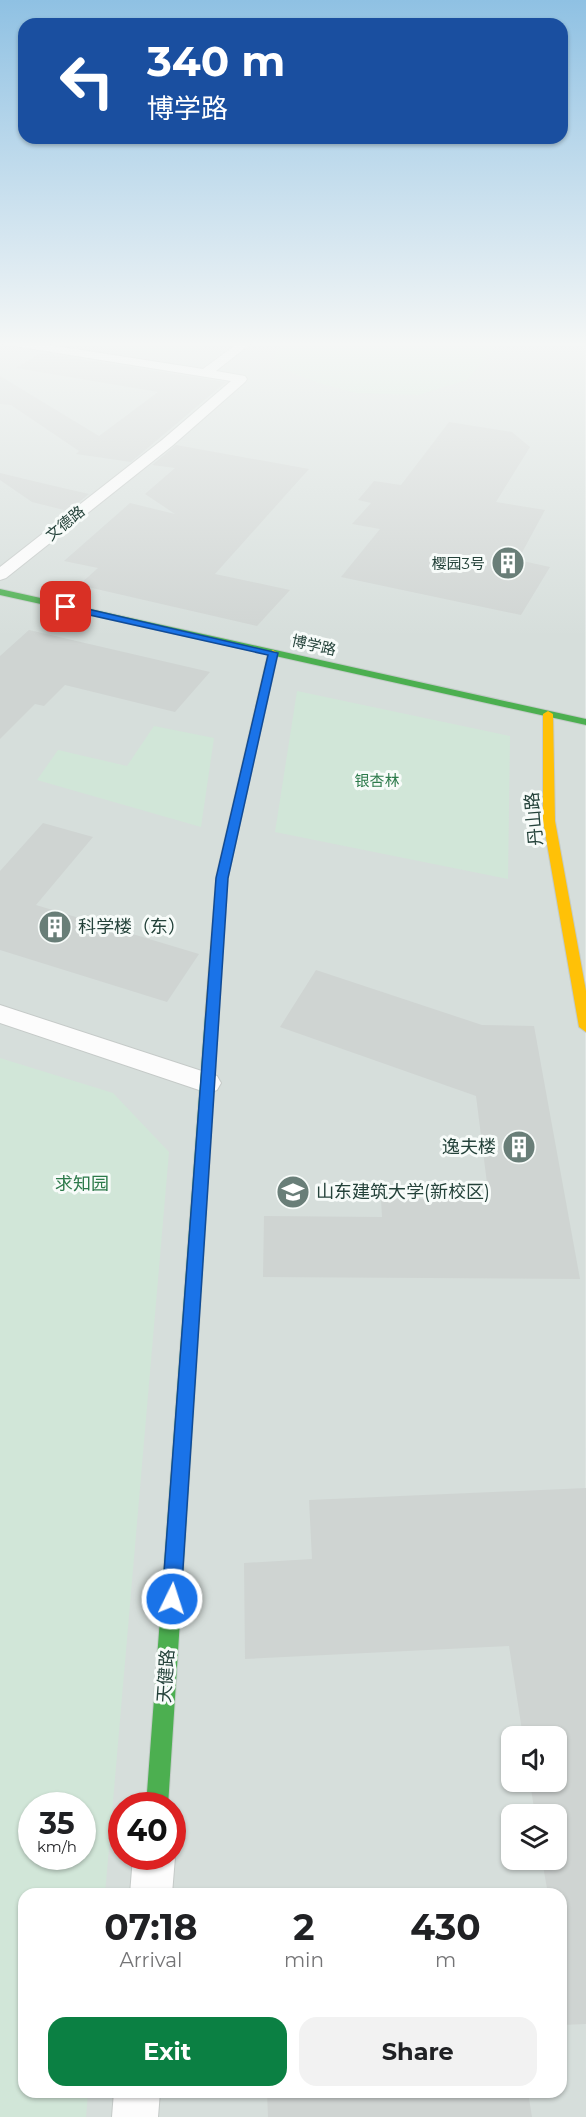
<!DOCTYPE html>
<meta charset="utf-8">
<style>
:root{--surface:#fff;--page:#f2f2f2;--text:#202124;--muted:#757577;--accent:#0b8043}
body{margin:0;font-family:Montserrat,"Noto Sans SC",sans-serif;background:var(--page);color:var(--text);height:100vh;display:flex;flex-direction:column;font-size:22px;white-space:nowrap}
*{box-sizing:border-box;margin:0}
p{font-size:20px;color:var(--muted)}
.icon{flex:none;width:33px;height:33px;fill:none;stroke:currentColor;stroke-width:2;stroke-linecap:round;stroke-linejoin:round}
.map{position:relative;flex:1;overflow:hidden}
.sheet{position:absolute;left:18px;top:1888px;width:549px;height:210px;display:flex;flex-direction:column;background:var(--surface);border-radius:18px;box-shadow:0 2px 4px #0004}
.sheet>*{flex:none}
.hud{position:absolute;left:18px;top:18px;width:550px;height:126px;border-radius:18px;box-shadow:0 2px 4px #0004;background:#1a4fa0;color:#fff;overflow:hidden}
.controls{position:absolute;left:501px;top:1726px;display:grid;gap:12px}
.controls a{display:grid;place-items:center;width:66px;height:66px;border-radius:12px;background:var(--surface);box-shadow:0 2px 4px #0004;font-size:30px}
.speed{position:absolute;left:18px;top:1792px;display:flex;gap:12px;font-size:30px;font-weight:700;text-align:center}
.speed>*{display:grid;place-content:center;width:78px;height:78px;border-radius:50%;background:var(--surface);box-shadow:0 2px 4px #0004;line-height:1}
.speed small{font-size:15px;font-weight:400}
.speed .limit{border:9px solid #d22;background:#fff;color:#111}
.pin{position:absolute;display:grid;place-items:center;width:51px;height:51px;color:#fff;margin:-26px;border-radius:12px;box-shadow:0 3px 9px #0006}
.me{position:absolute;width:66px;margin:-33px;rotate:4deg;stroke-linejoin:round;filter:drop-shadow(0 0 4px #0008)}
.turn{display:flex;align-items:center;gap:21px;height:126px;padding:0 30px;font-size:27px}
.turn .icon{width:78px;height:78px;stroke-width:2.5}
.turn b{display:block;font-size:42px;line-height:51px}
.eta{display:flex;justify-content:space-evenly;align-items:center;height:102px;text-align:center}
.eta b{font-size:36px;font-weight:700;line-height:42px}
.cta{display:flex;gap:12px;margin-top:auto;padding:12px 30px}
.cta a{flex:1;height:69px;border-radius:18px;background:var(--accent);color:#fff;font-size:24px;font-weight:700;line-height:69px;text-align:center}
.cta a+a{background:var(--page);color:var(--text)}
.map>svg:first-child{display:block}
.built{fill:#d6dedb;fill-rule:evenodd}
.green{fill:#d1e6d8;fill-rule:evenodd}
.building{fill:#cfd4d2}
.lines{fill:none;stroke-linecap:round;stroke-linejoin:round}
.street-casing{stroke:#c5cac8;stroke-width:2}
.fast-casing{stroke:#c3cbc8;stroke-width:2}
.slow-casing{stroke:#c3cbc8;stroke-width:2}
.street{fill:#fcfcfc;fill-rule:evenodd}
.fast{fill:#4caf50;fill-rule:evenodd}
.slow{fill:#ffc107;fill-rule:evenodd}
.route{fill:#1a73e8;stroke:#114b97;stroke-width:1.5}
.labels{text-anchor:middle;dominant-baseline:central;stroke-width:6;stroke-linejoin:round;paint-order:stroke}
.far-street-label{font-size:15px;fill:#24423a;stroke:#f7fbf9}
.far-poi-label{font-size:15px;fill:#24423a;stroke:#f7fbf9;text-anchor:end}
.far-park-label{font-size:15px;fill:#2d7a4b;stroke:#f7fbf9}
.street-label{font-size:18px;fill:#24423a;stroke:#f7fbf9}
.poi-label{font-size:18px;fill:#24423a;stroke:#f7fbf9;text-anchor:start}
.park-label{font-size:18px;fill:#2d7a4b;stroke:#f7fbf9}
</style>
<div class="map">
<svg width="586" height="2117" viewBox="0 0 586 2117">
<rect width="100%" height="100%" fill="#e8edeb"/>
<path class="built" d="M0,341H585L586,2117H0ZM512,1737H556V1782H512ZM32,1806H82V1857H32ZM122,1806H172V1857H122ZM512,1815H556V1860H512ZM24,1894H561V2092H24Z"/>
<path class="green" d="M82,341H210L196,351L147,352L108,349Z
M288,341H500L467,380L418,395L356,393L319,383L282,369L273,355Z
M297,691L510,736L508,879L275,832Z
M154,726L214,738L201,827L37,780L58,750L127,766Z
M0,1058L113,1093L169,1152L105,1894H24V2092L88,2093L86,2117H0ZM32,1806H82V1857H32Z"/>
<path class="building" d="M41,353L226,382L131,462L76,454L79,451L11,405L0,404V376L99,436L158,392L16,368Z
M449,422L512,432L530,447L496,502L545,510L518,560L550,567L521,615L341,577L380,529L352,524L371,503L358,500L374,481L401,485Z
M176,445L309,469L215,574L290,590L257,626L79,585L98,568L64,561L130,503L175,514L145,494L175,468L152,465Z
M0,473L50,485L89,494L68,511L32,502L0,480Z
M29,630L210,672L175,712L65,685L44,706L35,704L0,739V656Z
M43,823L93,837L36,905L199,954L167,1002L0,950V871Z
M316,970L482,1025L534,1026L580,1279L263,1277L264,1216L382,1217L381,1199H489L476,1096L280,1027Z
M586,1488V2024L561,2025V1894H548L542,1860H556V1815H535L530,1782H556V1737H523L509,1646L245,1659L244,1563L312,1559L309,1500Z
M267,2092H528L532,2117H268Z"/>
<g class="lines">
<defs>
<path id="street" d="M0,341H23L203,369L241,341H254L216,371L245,376L247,379L245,382L172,446L6,578L0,580V567L162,440L231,381L2,344Z
M0,1005L217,1076L221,1083L217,1090L208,1093L0,1023Z
M172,1852L175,1857L172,1894H130L133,1857H172Z
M114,2092H160L158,2117H112Z"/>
<path id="fast" d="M0,589L586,719V725L0,595Z
M212,1011L219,1016L168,1806H146L205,1016Z"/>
<path id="slow" d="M273,650L278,653L228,877L219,1016L212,1021L205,1016L216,877L268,653Z
M548,711L553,714L555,821L586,991V1032L579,1027L543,821V714Z"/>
</defs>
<use href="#street" class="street-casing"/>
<use href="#fast" class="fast-casing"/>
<use href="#slow" class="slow-casing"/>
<use href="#street" class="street"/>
<use href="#fast" class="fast"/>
<use href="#slow" class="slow"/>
</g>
<linearGradient id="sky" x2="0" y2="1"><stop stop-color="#8fc1e3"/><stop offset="0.54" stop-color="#f5f7f6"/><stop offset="1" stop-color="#f5f7f6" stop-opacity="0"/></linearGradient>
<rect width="586" height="637" fill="url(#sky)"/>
<path class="route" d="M66,604L278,653L228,878L181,1599L179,1606L172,1608L165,1606L162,1599L216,878L268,655L63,609L62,607Z"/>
<defs>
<symbol id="building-disc" viewBox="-11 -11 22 22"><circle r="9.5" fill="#697e78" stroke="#f7fbf9"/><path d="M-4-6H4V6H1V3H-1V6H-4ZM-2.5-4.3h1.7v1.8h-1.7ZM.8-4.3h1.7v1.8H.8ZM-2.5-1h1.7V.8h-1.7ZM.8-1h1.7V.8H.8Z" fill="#fff"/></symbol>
<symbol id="university-disc" viewBox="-11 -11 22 22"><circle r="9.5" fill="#697e78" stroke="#f7fbf9"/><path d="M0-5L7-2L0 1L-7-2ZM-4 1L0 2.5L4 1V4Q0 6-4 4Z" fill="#fff"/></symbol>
</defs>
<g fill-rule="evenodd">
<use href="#building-disc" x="489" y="544" width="38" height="38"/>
<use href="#building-disc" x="36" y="908" width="38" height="38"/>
<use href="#building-disc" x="500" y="1128" width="38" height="38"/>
<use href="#university-disc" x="274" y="1173" width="38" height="38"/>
</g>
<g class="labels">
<g class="far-street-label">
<text transform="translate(65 523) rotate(-39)">文德路</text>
<text transform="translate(314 645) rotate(13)">博学路</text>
</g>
<g class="far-poi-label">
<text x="485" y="563">樱园3号</text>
</g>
<g class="far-park-label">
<text x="377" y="780">银杏林</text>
</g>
<g class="street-label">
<text transform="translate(534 819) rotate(-95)">丹山路</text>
<text transform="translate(166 1676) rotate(-86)">天健路</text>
</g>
<g class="poi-label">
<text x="78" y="927">科学楼（东）</text>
<text x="496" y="1147" text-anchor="end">逸夫楼</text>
<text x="316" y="1192">山东建筑大学(新校区)</text>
</g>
<g class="park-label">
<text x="82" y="1184">求知园</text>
</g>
</g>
</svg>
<div class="controls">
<a><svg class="icon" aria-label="sound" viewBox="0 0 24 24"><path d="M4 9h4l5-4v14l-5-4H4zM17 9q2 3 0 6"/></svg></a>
<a><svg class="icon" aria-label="layers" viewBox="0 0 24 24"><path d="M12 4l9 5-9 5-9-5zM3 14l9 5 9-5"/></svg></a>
</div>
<div class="speed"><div>35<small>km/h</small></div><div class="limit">40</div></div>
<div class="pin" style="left:66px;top:607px;background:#d93025"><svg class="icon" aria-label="arrive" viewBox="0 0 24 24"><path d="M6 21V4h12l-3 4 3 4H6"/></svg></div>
<svg class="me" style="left:172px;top:1599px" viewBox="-20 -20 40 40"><circle r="17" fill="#1a73e8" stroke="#fff" stroke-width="3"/><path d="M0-11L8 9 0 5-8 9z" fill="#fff"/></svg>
<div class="hud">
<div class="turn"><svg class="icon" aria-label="left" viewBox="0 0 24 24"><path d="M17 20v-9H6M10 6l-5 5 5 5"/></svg><div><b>340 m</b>博学路</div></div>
</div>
<section class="sheet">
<div class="eta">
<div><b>07:18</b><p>Arrival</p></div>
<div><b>2</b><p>min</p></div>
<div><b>430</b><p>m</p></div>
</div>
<div class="cta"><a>Exit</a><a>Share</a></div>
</section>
</div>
